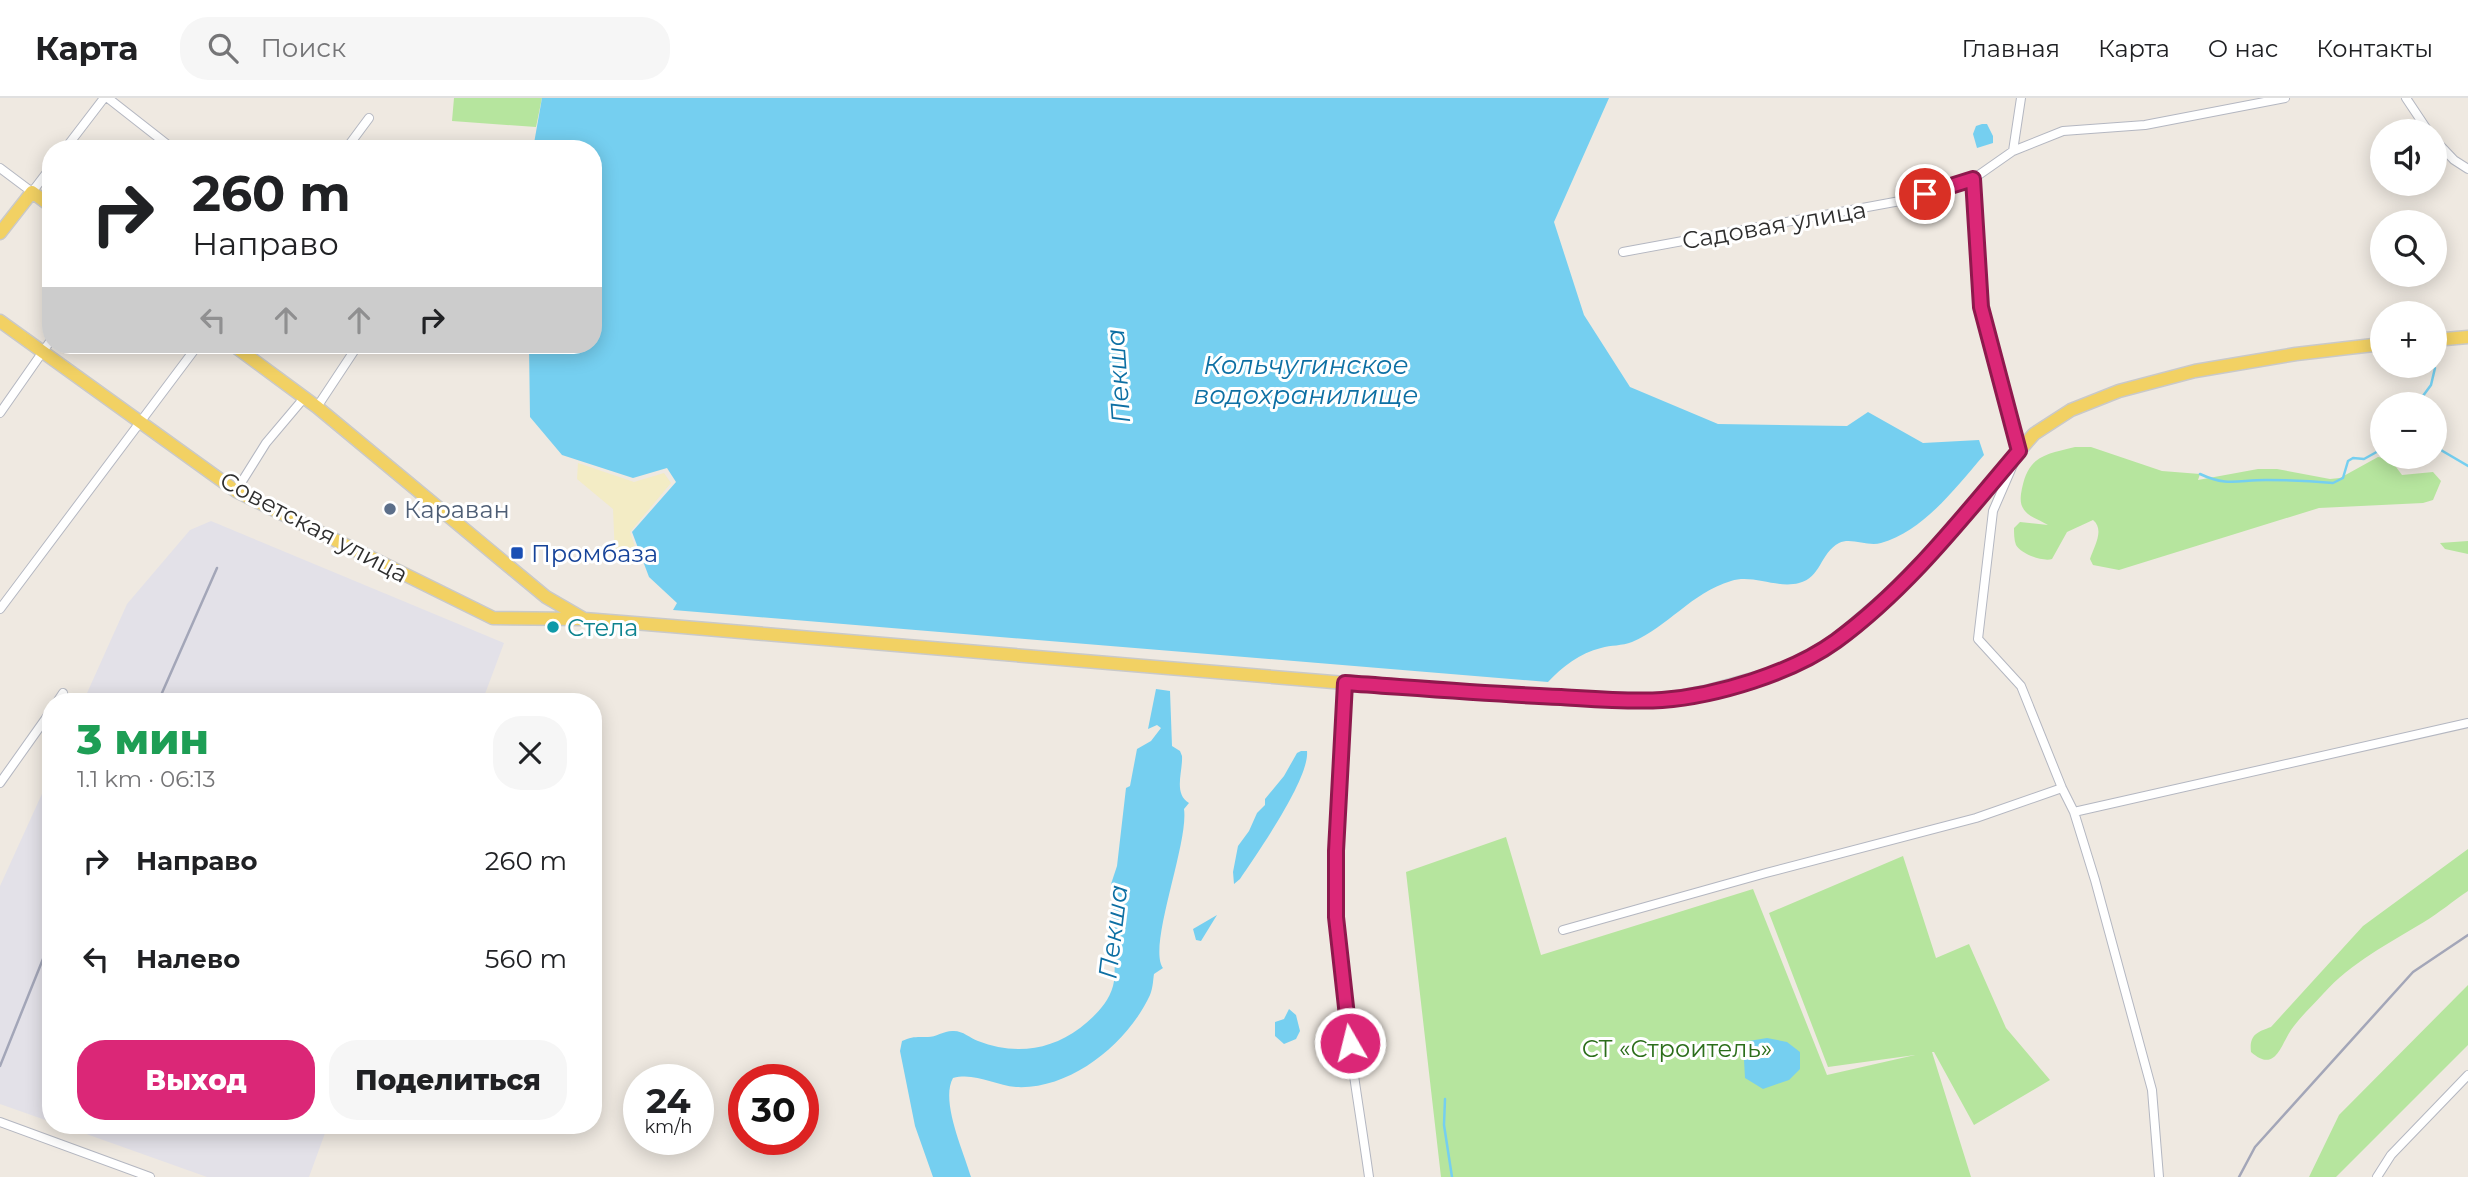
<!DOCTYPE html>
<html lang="ru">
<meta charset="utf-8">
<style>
:root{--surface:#fff;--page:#f6f6f6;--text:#202124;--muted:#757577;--line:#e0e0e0;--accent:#db2777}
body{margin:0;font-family:Montserrat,sans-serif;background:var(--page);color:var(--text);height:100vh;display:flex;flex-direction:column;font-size:26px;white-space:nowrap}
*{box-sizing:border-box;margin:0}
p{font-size:23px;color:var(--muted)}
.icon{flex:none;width:38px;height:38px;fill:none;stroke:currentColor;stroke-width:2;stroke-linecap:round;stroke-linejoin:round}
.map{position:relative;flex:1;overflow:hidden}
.panel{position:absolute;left:42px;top:595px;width:560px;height:441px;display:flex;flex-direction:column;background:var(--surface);border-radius:28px;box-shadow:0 4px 18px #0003}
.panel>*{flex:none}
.hud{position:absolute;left:42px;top:42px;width:560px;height:214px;border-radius:28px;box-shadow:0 4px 18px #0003;background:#fff;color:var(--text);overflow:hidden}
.tools{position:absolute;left:2370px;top:21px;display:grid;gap:14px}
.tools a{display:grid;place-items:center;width:77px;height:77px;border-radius:50%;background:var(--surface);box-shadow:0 4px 18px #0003;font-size:35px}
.speed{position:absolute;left:623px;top:966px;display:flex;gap:14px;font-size:35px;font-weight:700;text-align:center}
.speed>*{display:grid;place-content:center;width:91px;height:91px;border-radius:50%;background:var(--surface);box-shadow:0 4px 18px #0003;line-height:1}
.speed small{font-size:18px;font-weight:400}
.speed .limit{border:10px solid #d22;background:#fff;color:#111}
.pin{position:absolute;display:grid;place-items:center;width:60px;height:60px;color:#fff;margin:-30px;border:4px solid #fff;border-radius:50%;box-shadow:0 2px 7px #0007}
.me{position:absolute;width:77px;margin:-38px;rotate:352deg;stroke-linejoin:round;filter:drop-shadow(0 0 5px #0008)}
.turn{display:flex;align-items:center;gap:24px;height:147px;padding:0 35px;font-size:32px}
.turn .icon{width:91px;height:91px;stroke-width:2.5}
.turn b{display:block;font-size:49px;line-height:60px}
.lanes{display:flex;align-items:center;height:66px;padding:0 35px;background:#0003;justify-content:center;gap:35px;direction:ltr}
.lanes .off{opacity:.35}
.round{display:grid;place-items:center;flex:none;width:74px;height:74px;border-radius:28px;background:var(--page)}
.summary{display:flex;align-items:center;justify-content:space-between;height:119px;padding:0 35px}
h1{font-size:42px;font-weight:800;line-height:52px;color:#1e9e55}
.action{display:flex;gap:14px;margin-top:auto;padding:14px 35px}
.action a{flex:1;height:80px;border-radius:28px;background:var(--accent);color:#fff;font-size:28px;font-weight:800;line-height:80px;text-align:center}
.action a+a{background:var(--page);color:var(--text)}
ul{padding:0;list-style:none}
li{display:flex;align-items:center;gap:21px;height:98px;padding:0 35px}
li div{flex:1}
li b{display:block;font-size:26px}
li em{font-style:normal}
header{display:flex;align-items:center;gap:42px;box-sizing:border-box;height:98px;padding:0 35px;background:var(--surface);border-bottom:2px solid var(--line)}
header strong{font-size:33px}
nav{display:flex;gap:38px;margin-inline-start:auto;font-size:24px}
.search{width:490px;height:63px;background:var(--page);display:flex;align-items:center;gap:18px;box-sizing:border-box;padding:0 24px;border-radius:28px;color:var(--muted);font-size:26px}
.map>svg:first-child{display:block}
.industrial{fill:#e3e1e8}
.green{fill:#b6e59e}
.sand{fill:#f3ecc5}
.water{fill:#75cff0}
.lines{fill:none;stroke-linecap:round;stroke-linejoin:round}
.stream{stroke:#75cff0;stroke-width:2.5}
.minor-casing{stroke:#b4b7c1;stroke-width:10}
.primary-casing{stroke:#c9c9c9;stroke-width:15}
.minor{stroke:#fff;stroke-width:8}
.primary{stroke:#f2d163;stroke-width:12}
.rail{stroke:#a3a6b8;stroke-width:2.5}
.route-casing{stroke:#8e194d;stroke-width:18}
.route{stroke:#db2777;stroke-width:12}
.service-dot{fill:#5c6f8a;stroke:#fff;stroke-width:2.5}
.transit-dot{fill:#1a4fb4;stroke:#fff;stroke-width:2.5}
.culture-dot{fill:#0f9aa8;stroke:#fff;stroke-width:2.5}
.labels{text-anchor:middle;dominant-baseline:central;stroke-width:6;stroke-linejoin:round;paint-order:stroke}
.street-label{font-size:24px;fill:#2e2e2e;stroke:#fff}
.service-label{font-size:24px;fill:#4e5e75;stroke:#fff;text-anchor:start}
.transit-label{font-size:24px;fill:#164399;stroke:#fff;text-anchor:start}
.culture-label{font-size:24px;fill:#0d838f;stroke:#fff;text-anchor:start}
.park-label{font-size:24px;fill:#2c6e1b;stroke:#fff}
.water-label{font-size:26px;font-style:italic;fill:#0d6fa3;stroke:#fff}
</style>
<header>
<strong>Карта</strong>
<div class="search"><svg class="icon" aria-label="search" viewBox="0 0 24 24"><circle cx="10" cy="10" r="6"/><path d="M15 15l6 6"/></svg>Поиск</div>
<nav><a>Главная</a><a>Карта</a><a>О нас</a><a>Контакты</a></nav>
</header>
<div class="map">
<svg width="2468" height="1079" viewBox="0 0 2468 1079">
<rect width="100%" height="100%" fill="#efe9e1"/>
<path class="industrial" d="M211,423L504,545L482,604H83L127,506L190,432Z
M51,676V1024L0,1006V788Z
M61,1027H328L309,1079H207Z"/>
<path class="green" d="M454,0H542L536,29L452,23Z
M2075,349H2091L2162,373L2200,376L2198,382L2258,371H2277L2330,381L2340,380L2378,359L2390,361L2402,377L2433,374L2441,383L2433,402L2423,405L2319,410L2119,472L2093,467L2090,461C2094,448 2105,432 2093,422L2067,434L2052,461C2043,464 2021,456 2016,447C2014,442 2014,435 2014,430L2020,424L2048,427C2042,423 2033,420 2028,416C2021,410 2020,404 2021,396C2027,358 2043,357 2075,349Z
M2468,443V456L2445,451L2440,445Z
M1506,739L1541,857L1753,791L1827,977L1915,957L1828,969L1769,815L1903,758L1936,860L1969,846L2006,930L2050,982L1974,1027L1934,954H1932L1971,1079H1441L1406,774Z
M2468,751V793C2453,803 2439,815 2424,824C2388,846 2352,864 2323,896C2313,907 2300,919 2291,932C2280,949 2275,975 2251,954C2249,937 2257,934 2271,929L2363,828Z
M2468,887V947L2336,1079H2309L2339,1017Z"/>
<path class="sand" d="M578,365L634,384L664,375L671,385L630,434L640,463L615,458L613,411L577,381Z"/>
<path class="water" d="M542,0H1609L1554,124L1584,217L1630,289L1718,326L1847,328L1868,314L1923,345L1979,342L1984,357C1956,389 1924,433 1881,445C1868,449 1851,439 1839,445C1820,455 1821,480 1799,485C1777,491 1753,476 1731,483C1691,495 1668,529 1632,544C1622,548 1611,547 1601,550C1580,555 1562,569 1548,584L673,512L677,505L649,479L632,434L676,384L667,370L633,380L562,357L530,319L529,247H593V51H533Z
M1982,26H1987L1993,38V45L1977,50L1973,36L1976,28Z
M1156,591L1170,593L1172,648L1180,653L1182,658C1183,673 1173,696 1189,705L1184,711C1189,745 1147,849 1163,870L1154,876C1153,882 1153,890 1150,897C1128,945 1071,992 1016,989C995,987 974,974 953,980C940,1003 964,1054 971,1079H933L915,1028L900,953L902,943C912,938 918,939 928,939C936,939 945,932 954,933C963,933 970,940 978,943C1014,957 1049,953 1080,930C1094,919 1108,906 1113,888C1117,875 1111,863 1121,853L1111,822L1116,800L1111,786L1117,768L1126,690L1130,688L1137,651L1151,643L1161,630L1157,627L1148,631Z
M1301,653H1307C1310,680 1257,756 1240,781L1234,786L1233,774L1238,748L1249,733L1257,715L1265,707V701L1284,678L1297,655Z
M1217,817L1201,843L1196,842L1193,831Z
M1289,911L1296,917L1300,933L1296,941L1284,946L1275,938V924L1284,921Z
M1767,940L1787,944L1800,954V971L1789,982L1763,991L1745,980L1743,944Z"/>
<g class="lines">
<path class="stream" d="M2417,306L2431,287L2435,270
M2434,348L2468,368
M2200,376C2228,389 2238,382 2266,382C2289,382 2311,383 2333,385L2343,380L2348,363L2353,360L2364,361L2382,351
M1445,1001L1444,1027L1452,1079"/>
<defs>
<path id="minor" d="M108,0L173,51
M2406,0L2428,33
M2434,41L2454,62L2468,71
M65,51L104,0
M346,51L369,20
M2013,53L2021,0
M0,70L32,94L51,69
M1973,81L1981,209L2019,353L1993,413L1978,541L2021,588L2062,690L2074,714L2095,782L2152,992L2159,1079
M1623,154L1900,103L1973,81L2013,53L2063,33L2145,27L2285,0
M317,309L358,247
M0,315L51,242
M236,393L266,345L304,300
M0,511L198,247
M1345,585C1340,663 1332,742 1336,820C1341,906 1357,993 1369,1079
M57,604L63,595
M0,685L51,613
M2074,714L2468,625
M1563,832L1766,775L1976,720L2062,690
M0,1024L150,1079
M2377,1079L2391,1057L2468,977"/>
<path id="primary" d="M0,135L32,94L51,108
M0,223L236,393L493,520L584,521L671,528L1345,585L1547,599L1662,602L1706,594L1764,578L1792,569L1834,544L1897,490L1929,457L2034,336L2071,312L2119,293L2195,273L2296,256L2382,246
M2434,242L2468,239
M233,247L317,309L546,499L584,521"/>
</defs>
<use href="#minor" class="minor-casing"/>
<use href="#primary" class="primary-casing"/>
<use href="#minor" class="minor"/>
<use href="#primary" class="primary"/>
<path class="rail" d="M158,604L217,470
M0,968L51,841
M2239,1079L2255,1049L2413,874L2468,837"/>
</g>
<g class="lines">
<defs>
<path id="route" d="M1350,945L1336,819V753L1345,585C1417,590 1489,596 1561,599C1594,601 1629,604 1662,602C1716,598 1792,575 1836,543C1907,491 1962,420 2019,353L1981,209L1973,81L1925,96"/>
</defs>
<use href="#route" class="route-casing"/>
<use href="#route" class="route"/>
</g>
<circle class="service-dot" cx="390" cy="411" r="7"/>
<rect class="transit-dot" x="510" y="448" width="14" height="14" rx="3.5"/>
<circle class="culture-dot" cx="553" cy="529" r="7"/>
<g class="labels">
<g class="street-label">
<text transform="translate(1774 127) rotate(-10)">Садовая улица</text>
<text transform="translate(314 429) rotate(28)">Советская улица</text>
</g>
<g class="service-label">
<text x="404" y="411">Караван</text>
</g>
<g class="transit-label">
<text x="531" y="455">Промбаза</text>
</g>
<g class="culture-label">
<text x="567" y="529">Стела</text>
</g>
<g class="park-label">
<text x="1677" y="950">СТ «Строитель»</text>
</g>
<g class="water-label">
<text x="1306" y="267">Кольчугинское<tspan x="1306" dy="30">водохранилище</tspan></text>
<text transform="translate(1118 278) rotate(-94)">Пекша</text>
<text transform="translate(1113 834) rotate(-83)">Пекша</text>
</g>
</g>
</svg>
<div class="tools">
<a><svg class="icon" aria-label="sound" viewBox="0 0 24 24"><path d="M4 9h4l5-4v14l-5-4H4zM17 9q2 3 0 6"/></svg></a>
<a><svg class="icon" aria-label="search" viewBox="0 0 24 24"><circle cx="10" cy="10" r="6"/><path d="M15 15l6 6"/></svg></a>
<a>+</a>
<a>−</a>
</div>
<div class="speed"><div>24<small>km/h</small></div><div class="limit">30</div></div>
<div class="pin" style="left:1925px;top:96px;background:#d93025"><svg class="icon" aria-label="arrive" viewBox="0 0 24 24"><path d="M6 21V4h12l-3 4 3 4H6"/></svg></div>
<svg class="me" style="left:1350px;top:945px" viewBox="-20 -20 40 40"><circle r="17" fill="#db2777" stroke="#fff" stroke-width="3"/><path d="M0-11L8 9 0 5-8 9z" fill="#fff"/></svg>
<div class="hud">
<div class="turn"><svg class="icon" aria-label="right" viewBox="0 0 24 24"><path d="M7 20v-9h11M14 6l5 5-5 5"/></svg><div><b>260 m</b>Направо</div></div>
<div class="lanes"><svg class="icon off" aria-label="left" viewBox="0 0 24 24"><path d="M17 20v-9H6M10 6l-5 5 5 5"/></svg><svg class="icon off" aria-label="ahead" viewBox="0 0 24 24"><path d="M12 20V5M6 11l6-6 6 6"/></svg><svg class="icon off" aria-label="ahead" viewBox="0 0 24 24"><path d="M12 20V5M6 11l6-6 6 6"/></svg><svg class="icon" aria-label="right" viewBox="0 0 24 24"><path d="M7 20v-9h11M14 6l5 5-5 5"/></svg></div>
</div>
<section class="panel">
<div class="summary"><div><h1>3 мин</h1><p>1.1 km · 06:13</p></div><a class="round"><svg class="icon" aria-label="close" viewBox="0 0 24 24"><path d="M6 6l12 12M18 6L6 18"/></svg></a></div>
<ul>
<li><svg class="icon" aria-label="right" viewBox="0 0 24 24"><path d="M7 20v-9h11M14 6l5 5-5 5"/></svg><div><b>Направо</b></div><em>260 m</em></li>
<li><svg class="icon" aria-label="left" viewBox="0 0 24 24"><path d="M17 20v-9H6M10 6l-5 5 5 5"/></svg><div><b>Налево</b></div><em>560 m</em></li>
</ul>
<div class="action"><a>Выход</a><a>Поделиться</a></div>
</section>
</div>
